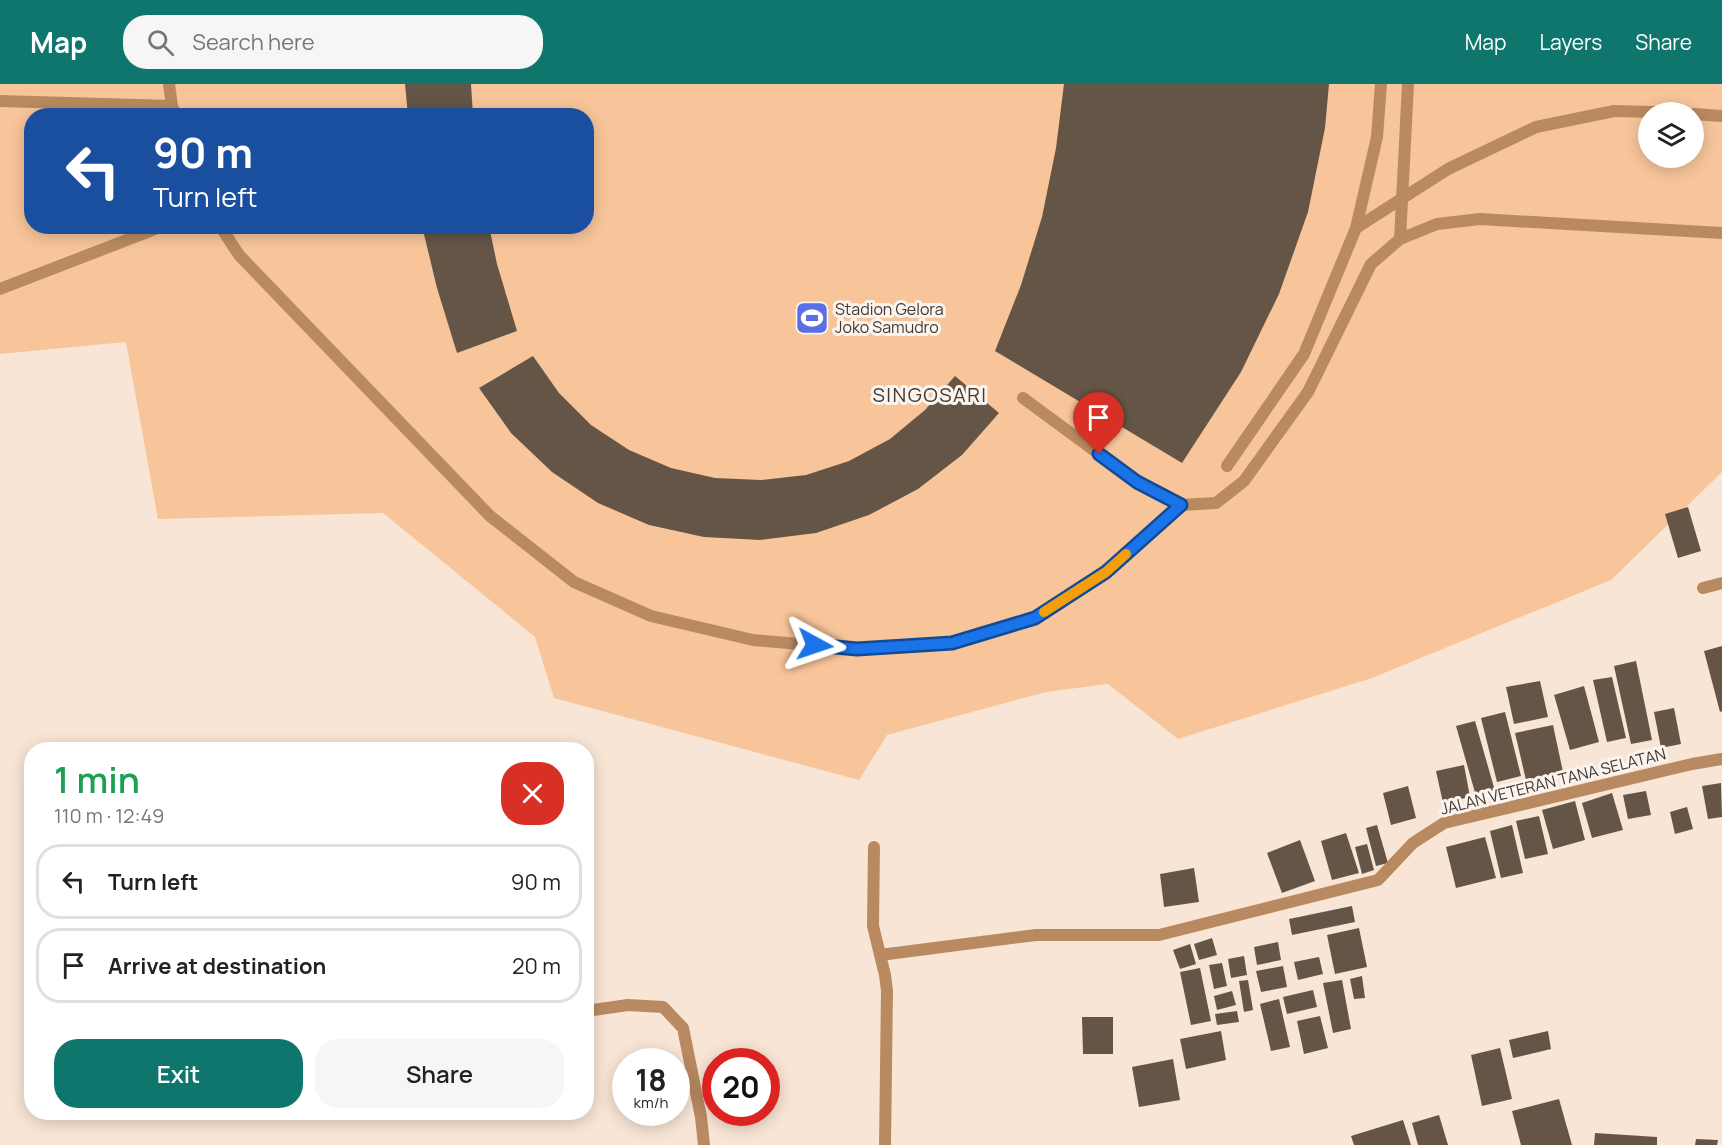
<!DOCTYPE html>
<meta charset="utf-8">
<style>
:root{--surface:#fff;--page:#f6f6f6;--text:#222;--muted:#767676;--line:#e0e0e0;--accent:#0f766e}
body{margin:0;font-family:Manrope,sans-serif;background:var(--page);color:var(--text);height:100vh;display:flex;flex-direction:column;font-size:22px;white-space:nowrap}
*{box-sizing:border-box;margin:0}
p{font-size:20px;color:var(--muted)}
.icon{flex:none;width:33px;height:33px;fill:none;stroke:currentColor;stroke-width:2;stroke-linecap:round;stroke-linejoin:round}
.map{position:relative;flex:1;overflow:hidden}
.drawer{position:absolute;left:24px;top:658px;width:570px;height:378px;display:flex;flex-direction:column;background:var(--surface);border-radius:24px;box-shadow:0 3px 15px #0003}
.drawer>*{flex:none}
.banner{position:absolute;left:24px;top:24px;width:570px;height:126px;border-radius:24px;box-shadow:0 3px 15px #0003;background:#1a4fa0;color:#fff;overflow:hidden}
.controls{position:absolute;left:1638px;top:18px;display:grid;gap:12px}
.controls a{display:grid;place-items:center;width:66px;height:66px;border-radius:50%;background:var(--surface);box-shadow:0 3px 15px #0003;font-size:30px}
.speed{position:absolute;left:612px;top:964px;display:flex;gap:12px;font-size:30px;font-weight:700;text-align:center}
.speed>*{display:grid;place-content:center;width:78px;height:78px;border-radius:50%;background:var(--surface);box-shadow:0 3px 15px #0003;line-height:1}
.speed small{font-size:15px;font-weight:400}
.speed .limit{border:9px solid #d22;background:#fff;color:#111}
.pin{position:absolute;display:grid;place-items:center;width:51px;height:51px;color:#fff;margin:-62px -26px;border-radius:50% 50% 50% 0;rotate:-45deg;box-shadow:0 0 6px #0007}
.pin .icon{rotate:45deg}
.me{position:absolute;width:66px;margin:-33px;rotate:95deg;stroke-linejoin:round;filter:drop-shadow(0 0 4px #0008)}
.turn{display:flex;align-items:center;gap:21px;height:126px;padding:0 30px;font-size:27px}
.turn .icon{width:78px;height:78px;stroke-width:2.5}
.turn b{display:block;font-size:42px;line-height:51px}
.round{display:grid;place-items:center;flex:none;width:63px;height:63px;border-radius:24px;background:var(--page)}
.summary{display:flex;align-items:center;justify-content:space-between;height:102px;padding:0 30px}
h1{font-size:36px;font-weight:600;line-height:45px;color:#1e9e55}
.cta{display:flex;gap:12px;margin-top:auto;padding:12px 30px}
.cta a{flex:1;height:69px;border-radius:24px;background:var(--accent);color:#fff;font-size:24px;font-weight:600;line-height:69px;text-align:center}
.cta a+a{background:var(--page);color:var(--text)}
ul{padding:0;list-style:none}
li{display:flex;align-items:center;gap:18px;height:75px;margin:0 12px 9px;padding:0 18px;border:3px solid var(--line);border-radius:24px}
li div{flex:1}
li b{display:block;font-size:22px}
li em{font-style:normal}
header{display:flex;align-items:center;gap:36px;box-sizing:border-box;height:84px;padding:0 30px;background:var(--accent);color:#fff}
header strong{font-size:28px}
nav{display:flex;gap:33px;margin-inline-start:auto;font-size:21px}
.search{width:420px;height:54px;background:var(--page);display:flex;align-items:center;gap:15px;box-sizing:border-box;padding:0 21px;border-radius:24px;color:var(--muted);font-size:22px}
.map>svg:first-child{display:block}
.pitch{fill:#f8c59a;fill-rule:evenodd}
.building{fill:#655547}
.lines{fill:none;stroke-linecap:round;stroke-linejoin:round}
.lane{stroke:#b98a61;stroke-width:12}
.street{stroke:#b98a61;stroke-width:12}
.route-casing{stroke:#114b97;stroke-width:15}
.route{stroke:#1a73e8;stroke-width:10}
.slow{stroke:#f59e0b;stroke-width:10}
.labels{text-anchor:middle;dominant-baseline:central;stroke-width:6;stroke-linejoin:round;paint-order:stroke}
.poi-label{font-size:16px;fill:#423a34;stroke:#fcf4ee;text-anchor:start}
.street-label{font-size:16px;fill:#423a34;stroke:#fcf4ee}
.quarter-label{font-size:20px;letter-spacing:1.5px;fill:#423a34;stroke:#fcf4ee}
</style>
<header>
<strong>Map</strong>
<div class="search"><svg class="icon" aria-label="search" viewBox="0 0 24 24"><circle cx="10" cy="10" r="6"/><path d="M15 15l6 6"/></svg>Search here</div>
<nav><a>Map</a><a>Layers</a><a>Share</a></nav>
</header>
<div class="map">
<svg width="1722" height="1061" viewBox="0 0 1722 1061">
<rect width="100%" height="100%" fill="#f8e5d5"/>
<path class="pitch" d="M0,0H1722V388L1611,496L1372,594L1178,655L1108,600L1046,608L887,651L859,696L554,614L535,553L383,429L158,435L126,258L0,270ZM1648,28H1694V74H1648ZM32,32H586V142H32Z"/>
<path class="building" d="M405,0H471L473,32H408Z
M1064,0H1329L1325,44L1308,128L1279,210L1241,288L1182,379L995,267L1021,201L1042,133L1056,64Z
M422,142H489L497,180L517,247L457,269L437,204Z
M533,272L559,309L591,341L629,366L671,384L715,394L761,396L806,391L849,377L890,355L925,326L955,292L999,329L962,371L918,405L869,431L816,449L760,456L704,453L649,441L598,419L552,388L511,349L479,304Z
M1688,423L1701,467L1678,474L1665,430Z
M1722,562V627L1720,628L1704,567Z
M1636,577L1652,656L1631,660L1614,582Z
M1612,593L1626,654L1607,658L1593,596Z
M1540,597L1548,633L1514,640L1506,603Z
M1584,602L1599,658L1570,666L1554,611Z
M1674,624L1681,660L1661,664L1654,628Z
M1505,628L1521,692L1497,698L1481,634Z
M1475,637L1495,707L1476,712L1456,642Z
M1553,641L1563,688L1526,696L1515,649Z
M1464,681L1470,713L1443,719L1436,687Z
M1721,699L1722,733L1708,735L1702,702Z
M1408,702L1416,734L1391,741L1383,709Z
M1646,707L1651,731L1628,735L1623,711Z
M1612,709L1623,746L1592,754L1582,719Z
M1575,717L1585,756L1553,765L1542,726Z
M1687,723L1693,745L1675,750L1670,728Z
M1539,732L1548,770L1525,775L1516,737Z
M1377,741L1388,779L1376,782L1366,744Z
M1512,741L1523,789L1501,794L1490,747Z
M1346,749L1359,789L1332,796L1321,757Z
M1485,753L1496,794L1456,804L1446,763Z
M1300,756L1315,797L1282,809L1267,769Z
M1367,760L1374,786L1362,790L1355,763Z
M1194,784L1199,818L1164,823L1160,790Z
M1352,822L1355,838L1292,851L1289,835Z
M1359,844L1367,883L1335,890L1327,851Z
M1212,854L1217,871L1199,876L1194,860Z
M1278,858L1281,876L1257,881L1254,863Z
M1190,860L1196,880L1180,885L1173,866Z
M1244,872L1247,891L1231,894L1228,875Z
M1319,873L1323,890L1298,896L1294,878Z
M1222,879L1227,902L1214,905L1209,881Z
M1283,882L1287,903L1261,908L1256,887Z
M1200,884L1211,937L1191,941L1180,888Z
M1362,892L1365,914L1354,915L1350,895Z
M1248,896L1253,926L1244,928L1239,897Z
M1342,896L1351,945L1333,949L1323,899Z
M1313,906L1317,923L1287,930L1283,913Z
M1232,907L1236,921L1217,926L1214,912Z
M1279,915L1290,963L1271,967L1260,920Z
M1237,927L1239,938L1217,941L1215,930Z
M1320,932L1328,964L1304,970L1297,937Z
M1082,933H1113V970H1083Z
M1221,947L1226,976L1186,985L1180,955Z
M1548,947L1551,965L1513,974L1509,956Z
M1500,964L1512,1015L1482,1022L1471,971Z
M1173,975L1180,1016L1139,1023L1132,983Z
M1559,1015L1572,1061H1521L1512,1027Z
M1439,1031L1448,1061H1418L1412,1039Z
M1403,1036L1411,1061H1354L1351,1052Z
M1595,1049L1657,1053V1061H1594Z
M1696,1055L1718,1056L1717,1061H1695Z"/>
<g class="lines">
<path class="lane" d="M169,0L172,22L176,32
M0,17L172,22
M1694,30L1722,32
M220,142L239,171L490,432L574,498L651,532L753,556L857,565L952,559L1035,534L1106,488L1181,421
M1356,144L1448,85L1536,43L1614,27L1654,28
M1400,155L1408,0
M0,205L163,142
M1023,314L1137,398L1181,421L1216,419L1244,397L1308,308L1371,180L1400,155L1437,140L1480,135L1722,149
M1227,382L1304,270L1356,144L1377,53L1381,0
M586,927L628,921L663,923L683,944L701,1033L704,1061"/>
<path class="street" d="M1703,504L1722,499
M874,763L873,842L885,891L887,907L885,1061
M880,871L1036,851H1159L1378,796L1413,759L1444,739L1692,680L1722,675"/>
</g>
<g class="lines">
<defs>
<path id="route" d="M815,561L857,565L952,559L1035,534L1106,488L1181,421L1137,398L1099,370"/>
</defs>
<use href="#route" class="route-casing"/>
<use href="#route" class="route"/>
<path class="slow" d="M1044,528L1106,488L1126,470"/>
</g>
<defs>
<symbol id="stadium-square" viewBox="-11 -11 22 22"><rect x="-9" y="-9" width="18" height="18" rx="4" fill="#586fe5" stroke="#fcf4ee"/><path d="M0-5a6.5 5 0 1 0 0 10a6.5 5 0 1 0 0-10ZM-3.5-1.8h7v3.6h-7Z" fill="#fff"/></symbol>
</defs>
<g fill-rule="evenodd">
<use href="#stadium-square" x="793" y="215" width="38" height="38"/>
</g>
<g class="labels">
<g class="poi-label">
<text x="835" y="225">Stadion Gelora<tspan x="835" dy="18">Joko Samudro</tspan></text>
</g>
<g class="street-label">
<text transform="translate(1553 697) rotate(-14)">JALAN VETERAN TANA SELATAN</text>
</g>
<g class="quarter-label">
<text x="930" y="310">SINGOSARI</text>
</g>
</g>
</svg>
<div class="controls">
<a><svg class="icon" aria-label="layers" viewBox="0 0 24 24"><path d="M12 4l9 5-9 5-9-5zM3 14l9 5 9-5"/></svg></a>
</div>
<div class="speed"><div>18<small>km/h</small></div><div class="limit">20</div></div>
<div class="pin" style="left:1099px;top:370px;background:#d93025"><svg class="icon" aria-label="arrive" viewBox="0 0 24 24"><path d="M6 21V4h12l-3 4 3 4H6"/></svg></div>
<svg class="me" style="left:815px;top:561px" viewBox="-20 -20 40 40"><path d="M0-17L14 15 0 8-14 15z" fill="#1a73e8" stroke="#fff" stroke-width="4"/></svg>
<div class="banner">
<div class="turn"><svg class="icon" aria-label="left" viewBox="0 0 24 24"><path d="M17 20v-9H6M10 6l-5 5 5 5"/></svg><div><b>90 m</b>Turn left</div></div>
</div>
<section class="drawer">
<div class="summary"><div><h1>1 min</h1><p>110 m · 12:49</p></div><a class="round" style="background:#d93025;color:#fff"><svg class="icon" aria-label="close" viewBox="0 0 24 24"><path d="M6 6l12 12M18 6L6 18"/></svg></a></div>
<ul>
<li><svg class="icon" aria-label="left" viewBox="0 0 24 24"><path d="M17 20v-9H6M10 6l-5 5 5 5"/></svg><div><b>Turn left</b></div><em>90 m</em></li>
<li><svg class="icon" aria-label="arrive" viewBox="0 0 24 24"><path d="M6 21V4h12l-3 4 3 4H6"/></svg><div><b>Arrive at destination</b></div><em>20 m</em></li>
</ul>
<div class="cta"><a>Exit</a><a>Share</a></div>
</section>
</div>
